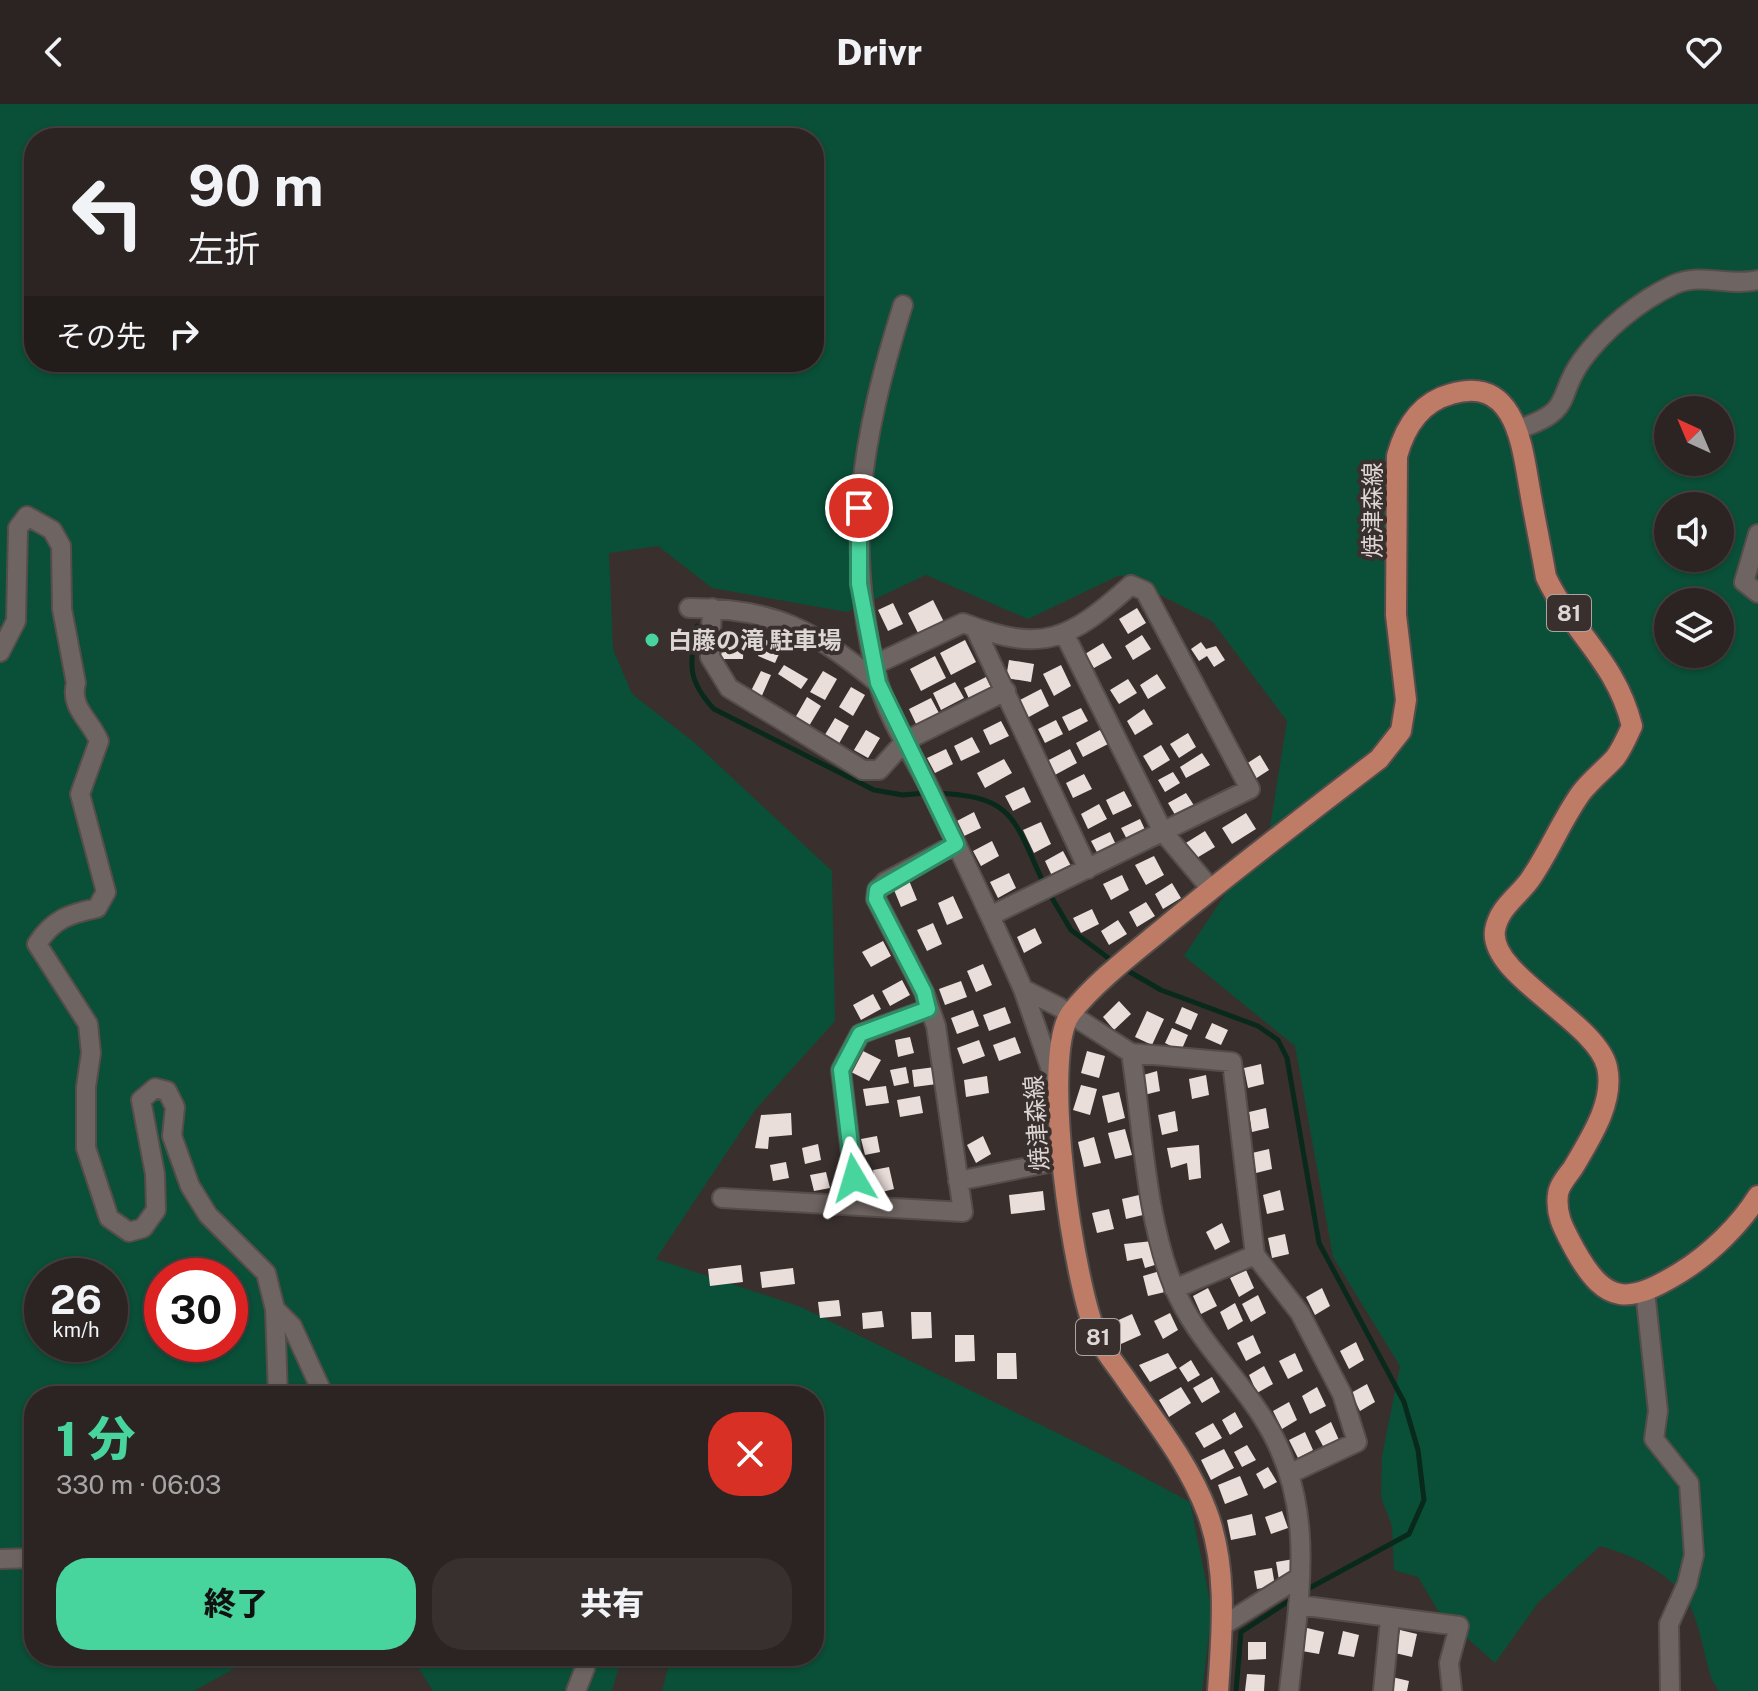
<!DOCTYPE html>
<html lang="ja">
<meta charset="utf-8">
<style>
:root{--surface:#2b2422;--page:#37302f;--text:#f1f3f6;--muted:#a6a4a5;--line:#474140;--accent:#48d49d}
body{margin:0;font-family:"Public Sans","Noto Sans JP",sans-serif;background:var(--page);color:var(--text);height:100vh;display:flex;flex-direction:column;font-size:30px;white-space:nowrap}
*{box-sizing:border-box;margin:0}
p{font-size:26px;color:var(--muted)}
.icon{flex:none;width:44px;height:44px;fill:none;stroke:currentColor;stroke-width:2;stroke-linecap:round;stroke-linejoin:round}
.map{position:relative;flex:1;overflow:hidden}
.drawer{position:absolute;left:24px;top:1282px;width:800px;height:280px;display:flex;flex-direction:column;background:var(--surface);border-radius:32px;box-shadow:0 2px 6px #0004,0 0 0 2px var(--line)}
.drawer>*{flex:none}
.top-card{position:absolute;left:24px;top:24px;width:800px;height:244px;border-radius:32px;box-shadow:0 2px 6px #0004,0 0 0 2px var(--line);background:#2b2422;color:var(--text);overflow:hidden}
.needle{width:52px;rotate:316deg}
.buttons{position:absolute;left:1654px;top:292px;display:grid;gap:16px}
.buttons a{display:grid;place-items:center;width:80px;height:80px;border-radius:50%;background:var(--surface);box-shadow:0 2px 6px #0004,0 0 0 2px var(--line);font-size:40px}
.speed{position:absolute;left:24px;top:1154px;display:flex;gap:16px;font-size:40px;font-weight:700;text-align:center}
.speed>*{display:grid;place-content:center;width:104px;height:104px;border-radius:50%;background:var(--surface);box-shadow:0 2px 6px #0004,0 0 0 2px var(--line);line-height:1}
.speed small{font-size:20px;font-weight:400}
.speed .limit{border:12px solid #d22;background:#fff;color:#111}
.pin{position:absolute;display:grid;place-items:center;width:68px;height:68px;color:#fff;margin:-34px;border:4px solid #fff;border-radius:50%;box-shadow:0 2px 8px #0007}
.me{position:absolute;width:88px;margin:-44px;rotate:353deg;stroke-linejoin:round;filter:drop-shadow(0 0 6px #0008)}
.turn{display:flex;align-items:center;gap:28px;height:168px;padding:0 32px;font-size:36px}
.turn .icon{width:104px;height:104px;stroke-width:2.5}
.turn b{display:block;font-size:56px;line-height:68px}
.then{display:flex;align-items:center;height:76px;padding:0 32px;background:#0003;gap:16px;font-size:30px}
.round{display:grid;place-items:center;flex:none;width:84px;height:84px;border-radius:32px;background:var(--page)}
.headline{display:flex;align-items:center;justify-content:space-between;height:136px;padding:0 32px}
h1{font-size:48px;font-weight:800;line-height:60px;color:var(--accent)}
.primary-button{display:flex;gap:16px;margin-top:auto;padding:16px 32px}
.primary-button a{flex:1;height:92px;border-radius:32px;background:var(--accent);color:#111;font-size:32px;font-weight:800;line-height:92px;text-align:center}
.primary-button a+a{background:var(--page);color:var(--text)}
header{display:flex;justify-content:space-between;align-items:center;height:104px;padding:0 32px;background:var(--surface);font-size:36px;font-weight:800}
.map>svg:first-child{display:block}
.green{fill:#0a4f37;fill-rule:evenodd}
.lines{fill:none;stroke-linecap:round;stroke-linejoin:round}
.stream{stroke:#09291c;stroke-width:5}
.building{fill:#eadeda}
.minor-casing{stroke:#554d4b;stroke-width:22}
.major-casing{stroke:#554d4b;stroke-width:24}
.minor{stroke:#6e6461;stroke-width:18}
.major{stroke:#be7b65;stroke-width:20}
.route-casing{stroke:#2f8a66;stroke-width:20}
.route{stroke:#48d49d;stroke-width:14}
.poi-dot{fill:#48d49d;stroke:#39302e;stroke-width:3}
.labels{text-anchor:middle;dominant-baseline:central;stroke-width:8;stroke-linejoin:round;paint-order:stroke}
.shield{fill:#39302e;stroke:#aba4a2;stroke-width:2}
.shield-label{font-size:22px;font-weight:bold;fill:#dcd6d4}
.street-label{font-size:24px;fill:#dcd6d4;stroke:#39302e}
.poi-label{font-size:24px;font-weight:bold;fill:#dcd6d4;stroke:#39302e;text-anchor:start}
</style>
<header><svg class="icon" aria-label="back" viewBox="0 0 24 24"><path d="M15 5l-7 7 7 7"/></svg>Drivr<svg class="icon" aria-label="heart" viewBox="0 0 24 24"><path d="M12 20l-8-8c-3-5 5-10 8-4 3-6 11-1 8 4z"/></svg></header>
<div class="map">
<svg width="1758" height="1587" viewBox="0 0 1758 1587">
<rect width="100%" height="100%" fill="#39302e"/>
<path class="green" d="M0,0H1758V1587H1719L1712,1576C1704,1552 1700,1520 1688,1498C1672,1469 1630,1450 1600,1442L1538,1499L1495,1559L1440,1510L1418,1473L1394,1466L1392,1422L1381,1393L1382,1352L1400,1262L1333,1153L1295,942L1184,852L1270,723L1287,617L1212,517L1120,471L1028,515L926,471L847,508L712,484L658,442L609,449L613,545L632,590L695,639L832,767L835,917L755,1006L656,1155L801,1203L1102,1351L1190,1398L1212,1507L1202,1587H662L669,1560L656,1552H814V1292H34V1552H257L194,1587H0ZM34,34H814V258H34ZM1668,306H1720V358H1668ZM1668,402H1720V454H1668ZM1668,498H1720V550H1668ZM42,1172H110V1240H42ZM162,1172H230V1240H162Z
M411,1552H622L612,1587H433Z"/>
<g class="lines">
<path class="stream" d="M697,522C690,560 686,575 714,605L874,686L903,691L925,689
M935,689C1015,692 1013,714 1044,780
M1049,789L1071,826L1115,859
M1123,864L1161,886L1258,922L1278,936L1287,954L1319,1139L1404,1298L1418,1346L1424,1396L1409,1430L1304,1487
M1236,1587L1241,1528L1292,1495"/>
</g>
<path class="building" d="M933,496L944,518L919,531L908,509Z
M893,499L903,520L888,527L878,506Z
M1137,504L1146,519L1128,530L1119,515Z
M744,529L743,555H721L723,530Z
M1142,531L1151,545L1133,556L1125,542Z
M764,535L782,543L775,559L758,552Z
M965,536L976,558L951,571L940,549Z
M1201,538L1206,545L1216,542L1225,556L1214,563L1207,552L1199,557L1191,545Z
M1103,539L1112,554L1094,564L1085,550Z
M935,552L946,574L921,587L910,565Z
M1009,556L1034,560L1031,578L1006,574Z
M784,561L808,575L801,585L778,570Z
M1061,561L1071,582L1054,592L1043,570Z
M761,567L771,571L760,596L749,591Z
M823,567L837,575L825,596L810,588Z
M1157,570L1166,584L1148,595L1140,581Z
M986,573L993,587L971,599L964,584Z
M1128,575L1137,589L1119,600L1110,586Z
M955,578L964,594L941,606L933,589Z
M851,583L865,591L853,612L839,603Z
M1041,585L1049,602L1027,614L1018,597Z
M807,593L821,602L809,622L795,614Z
M931,594L940,611L917,622L909,605Z
M1081,604L1088,617L1069,627L1062,613Z
M1144,605L1153,620L1135,631L1127,617Z
M835,614L849,622L837,643L823,634Z
M1056,616L1063,630L1045,639L1038,625Z
M1001,617L1009,632L990,641L983,626Z
M866,626L880,634L868,654L854,646Z
M1100,626L1108,640L1083,653L1076,639Z
M1188,629L1196,643L1179,654L1170,640Z
M972,633L980,648L961,657L954,642Z
M1161,641L1170,656L1152,667L1143,652Z
M946,645L953,660L935,669L927,654Z
M1070,645L1077,659L1053,672L1045,658Z
M1202,649L1210,661L1186,674L1180,663Z
M1260,651L1269,666L1252,677L1243,662Z
M1004,655L1012,669L985,684L977,669Z
M1173,668L1180,679L1165,688L1158,676Z
M1084,670L1092,685L1073,694L1066,679Z
M1024,683L1031,698L1013,707L1005,692Z
M1124,687L1132,702L1113,711L1106,696Z
M1186,689L1195,703L1177,714L1168,699Z
M1099,700L1107,715L1088,725L1081,710Z
M974,708L981,724L962,733L955,718Z
M1246,709L1256,725L1232,740L1222,724Z
M1140,715L1147,730L1129,739L1121,724Z
M1041,718L1051,740L1034,749L1023,726Z
M1205,727L1215,743L1190,758L1181,742Z
M1110,728L1117,743L1099,752L1091,737Z
M992,737L999,752L981,762L973,747Z
M1063,747L1071,762L1052,772L1045,757Z
M1154,752L1164,771L1146,781L1135,761Z
M1009,769L1016,784L998,794L990,778Z
M1122,771L1129,786L1111,796L1103,780Z
M908,774L917,796L901,803L892,781Z
M1172,779L1181,794L1163,805L1155,790Z
M953,792L963,814L947,821L938,799Z
M1146,798L1155,812L1137,823L1129,808Z
M1092,805L1099,820L1081,829L1073,814Z
M1118,816L1127,830L1109,841L1101,827Z
M933,819L942,840L927,847L917,826Z
M1035,824L1042,839L1024,849L1017,833Z
M883,837L891,852L871,863L862,848Z
M983,860L992,881L976,888L967,867Z
M902,876L910,891L890,902L882,887Z
M961,877L967,893L945,901L939,885Z
M873,890L881,905L861,916L853,901Z
M1119,897L1131,910L1114,926L1103,913Z
M1005,903L1011,919L989,927L983,911Z
M1182,903L1198,910L1191,926L1175,919Z
M973,906L979,922L957,930L951,914Z
M1147,907L1164,915L1152,941L1135,933Z
M1212,919L1228,926L1221,941L1205,934Z
M1172,924L1188,931L1181,947L1165,939Z
M910,933L914,949L898,953L895,936Z
M1015,933L1021,949L999,957L993,941Z
M979,936L985,952L963,960L957,944Z
M861,946L881,956L869,977L849,967Z
M1087,947L1105,952L1099,974L1081,969Z
M1261,960L1264,980L1248,984L1244,964Z
M906,963L909,979L894,982L890,966Z
M935,963L937,980L914,983L912,966Z
M1157,967L1160,987L1144,991L1140,972Z
M1206,971L1209,991L1192,995L1189,975Z
M987,972L989,989L966,993L964,976Z
M1081,981L1097,985L1090,1011L1073,1006Z
M886,982L889,999L866,1002L863,985Z
M1119,988L1125,1014L1108,1019L1102,992Z
M920,992L923,1009L900,1013L897,996Z
M1266,1004L1269,1024L1252,1028L1249,1008Z
M1175,1007L1178,1027L1162,1031L1158,1011Z
M791,1009L792,1031L769,1033L768,1045L755,1044L761,1011Z
M1125,1025L1132,1051L1115,1055L1108,1029Z
M877,1032L880,1048L865,1051L861,1035Z
M983,1032L991,1050L976,1059L967,1041Z
M1094,1033L1101,1059L1084,1063L1078,1038Z
M818,1040L821,1056L805,1060L802,1044Z
M1199,1041L1201,1074L1189,1076L1187,1059L1171,1064L1167,1044Z
M1269,1045L1272,1065L1256,1069L1252,1049Z
M786,1058L789,1074L773,1077L770,1061Z
M889,1063L894,1085L878,1089L873,1066Z
M826,1068L830,1084L814,1087L810,1071Z
M1280,1086L1284,1106L1267,1110L1263,1091Z
M1043,1087L1045,1106L1011,1110L1009,1091Z
M1139,1091L1143,1111L1126,1115L1122,1095Z
M1109,1105L1114,1125L1097,1129L1092,1109Z
M1222,1119L1230,1138L1215,1146L1206,1128Z
M1285,1130L1289,1150L1272,1154L1268,1134Z
M1153,1137L1158,1160L1145,1164L1142,1154L1127,1157L1124,1140Z
M741,1161L743,1178L710,1182L708,1165Z
M793,1164L795,1180L762,1184L760,1168Z
M1246,1166L1254,1184L1239,1193L1230,1174Z
M1160,1167L1165,1188L1148,1192L1143,1172Z
M1208,1184L1217,1202L1201,1210L1193,1192Z
M1322,1184L1330,1202L1315,1211L1306,1193Z
M1258,1191L1266,1209L1251,1218L1242,1200Z
M839,1196L841,1212L820,1214L818,1198Z
M1235,1199L1243,1217L1228,1226L1220,1208Z
M882,1207L884,1223L863,1225L862,1209Z
M911,1208H931L932,1234L912,1235Z
M1170,1209L1178,1226L1163,1235L1154,1217Z
M1132,1210L1141,1231L1121,1240L1112,1219Z
M955,1231H974L975,1257L955,1258Z
M1253,1231L1261,1249L1246,1257L1237,1239Z
M1356,1238L1364,1256L1349,1265L1340,1247Z
M997,1249H1016L1017,1275H997Z
M1168,1249L1177,1264L1150,1278L1139,1261Z
M1295,1249L1303,1267L1288,1275L1279,1257Z
M1191,1256L1200,1271L1188,1278L1179,1264Z
M1264,1262L1273,1280L1257,1289L1249,1271Z
M1212,1273L1220,1288L1202,1299L1193,1284Z
M1367,1280L1375,1298L1360,1307L1351,1289Z
M1181,1283L1191,1299L1169,1313L1159,1296Z
M1317,1283L1326,1302L1310,1310L1302,1292Z
M1289,1298L1297,1316L1282,1325L1273,1307Z
M1235,1308L1243,1323L1230,1331L1222,1316Z
M1331,1318L1339,1336L1324,1344L1315,1327Z
M1213,1319L1222,1334L1204,1344L1195,1329Z
M1305,1328L1313,1346L1298,1354L1289,1336Z
M1247,1341L1256,1356L1242,1363L1234,1348Z
M1224,1345L1234,1364L1211,1376L1201,1356Z
M1268,1363L1277,1378L1264,1385L1256,1370Z
M1240,1372L1248,1391L1225,1400L1218,1381Z
M1282,1407L1288,1424L1271,1430L1265,1413Z
M1252,1410L1256,1431L1231,1436L1227,1416Z
M1294,1455L1297,1473L1279,1476L1276,1458Z
M1272,1464L1275,1482L1257,1485L1254,1467Z
M1307,1524L1324,1528L1319,1550L1302,1547Z
M1400,1526L1417,1530L1412,1553L1395,1549Z
M1343,1527L1359,1531L1354,1553L1338,1550Z
M1248,1538H1266V1555L1248,1556Z
M1247,1570L1265,1571L1264,1587H1245Z
M1392,1573L1409,1577L1407,1587H1389Z"/>
<g class="lines">
<defs>
<path id="minor" d="M903,201C861,334 843,439 878,577C887,613 911,648 928,681C961,749 993,817 1023,885L1059,903L1131,949L1232,958L1255,1151L1300,1209L1342,1290L1357,1338L1291,1369
M1519,325C1576,306 1555,293 1582,256C1604,226 1639,197 1673,181C1701,168 1729,183 1758,176
M1758,430L1744,478L1758,489
M689,504C775,504 813,526 878,579
M712,504L710,553L729,584L863,666H879L905,637L1006,587
M975,524L1088,765
M1065,531L1163,728L1211,785
M0,548L16,517L18,424L27,412L52,426L61,442L62,505L76,579C69,603 91,617 99,637L80,690L106,788L97,804C69,810 53,815 37,840L88,920L91,949L86,983V1044L109,1114L129,1128L143,1124L156,1106L155,1070L141,996L155,984L167,987L175,1003L172,1032L190,1082L208,1111L266,1169L275,1205L278,1292
M876,560L963,519C1044,550 1069,536 1131,481L1145,487L1250,685L990,812
M1023,885L1056,980
M1131,949C1143,1025 1145,1110 1173,1181C1193,1231 1233,1267 1261,1311C1319,1399 1299,1490 1289,1587
M958,1077L1063,1056
M722,1094L963,1108L936,922L924,888L876,795L877,786L885,778L956,740
M857,1101L841,966L860,930L928,905
M1174,1185L1255,1151
M1645,1187L1658,1307L1654,1335L1689,1379L1694,1451L1687,1480L1669,1520L1670,1587
M275,1205L292,1222L324,1292
M0,1455L34,1454
M1298,1501L1459,1522L1449,1559L1452,1587
M1222,1522L1300,1473
M576,1587L585,1564L579,1552
M1383,1587L1390,1515"/>
<path id="major" d="M1218,1587C1222,1528 1228,1464 1207,1408C1189,1359 1154,1316 1125,1274C1116,1261 1105,1248 1098,1234C1074,1185 1039,951 1071,909C1095,878 1135,848 1165,823C1235,765 1307,710 1379,655L1401,627L1406,596L1396,511L1397,352C1405,323 1421,298 1451,290C1516,271 1522,342 1530,387C1535,416 1541,444 1546,473C1572,528 1616,557 1632,622C1627,633 1622,645 1615,654C1604,666 1591,676 1581,689C1561,717 1549,749 1529,777C1516,794 1499,804 1495,826C1488,871 1596,917 1607,963C1615,998 1590,1035 1573,1064C1568,1071 1559,1081 1558,1090C1555,1112 1565,1127 1575,1146C1606,1202 1629,1200 1681,1168C1710,1150 1740,1121 1758,1092"/>
</defs>
<use href="#minor" class="minor-casing"/>
<use href="#major" class="major-casing"/>
<use href="#minor" class="minor"/>
<use href="#major" class="major"/>
</g>
<g class="lines">
<defs>
<path id="route" d="M854,1074L841,966L860,930L928,905L924,888L876,795L877,786L956,740L878,579L859,480V404"/>
</defs>
<use href="#route" class="route-casing"/>
<use href="#route" class="route"/>
</g>
<circle class="poi-dot" cx="652" cy="536" r="8"/>
<g class="labels">
<g class="shield">
<rect x="1547" y="491" width="44" height="36" rx="6"/>
<rect x="1076" y="1215" width="44" height="36" rx="6"/>
</g>
<g class="shield-label">
<text x="1569" y="509">81</text>
<text x="1098" y="1233">81</text>
</g>
<g class="street-label">
<text transform="translate(1372 406) rotate(-90)">焼津森線</text>
<text transform="translate(1036 1019) rotate(-94)">焼津森線</text>
</g>
<g class="poi-label">
<text x="668" y="536">白藤の滝 駐車場</text>
</g>
</g>
</svg>
<div class="buttons">
<a><svg class="needle" viewBox="-14 -14 28 28"><path d="M0-13l5 13h-10z" fill="#e53935"/><path d="M0 13l5-13h-10z" fill="#a6a4a5"/></svg></a>
<a><svg class="icon" aria-label="sound" viewBox="0 0 24 24"><path d="M4 9h4l5-4v14l-5-4H4zM17 9q2 3 0 6"/></svg></a>
<a><svg class="icon" aria-label="layers" viewBox="0 0 24 24"><path d="M12 4l9 5-9 5-9-5zM3 14l9 5 9-5"/></svg></a>
</div>
<div class="speed"><div>26<small>km/h</small></div><div class="limit">30</div></div>
<div class="pin" style="left:859px;top:404px;background:#d93025"><svg class="icon" aria-label="arrive" viewBox="0 0 24 24"><path d="M6 21V4h12l-3 4 3 4H6"/></svg></div>
<svg class="me" style="left:854px;top:1074px" viewBox="-20 -20 40 40"><path d="M0-17L14 15 0 8-14 15z" fill="#48d49d" stroke="#fff" stroke-width="4"/></svg>
<div class="top-card">
<div class="turn"><svg class="icon" aria-label="left" viewBox="0 0 24 24"><path d="M17 20v-9H6M10 6l-5 5 5 5"/></svg><div><b>90 m</b>左折</div></div>
<div class="then">その先<svg class="icon" aria-label="right" viewBox="0 0 24 24"><path d="M7 20v-9h11M14 6l5 5-5 5"/></svg></div>
</div>
<section class="drawer">
<div class="headline"><div><h1>1 分</h1><p>330 m · 06:03</p></div><a class="round" style="background:#d93025;color:#fff"><svg class="icon" aria-label="close" viewBox="0 0 24 24"><path d="M6 6l12 12M18 6L6 18"/></svg></a></div>
<div class="primary-button"><a>終了</a><a>共有</a></div>
</section>
</div>
